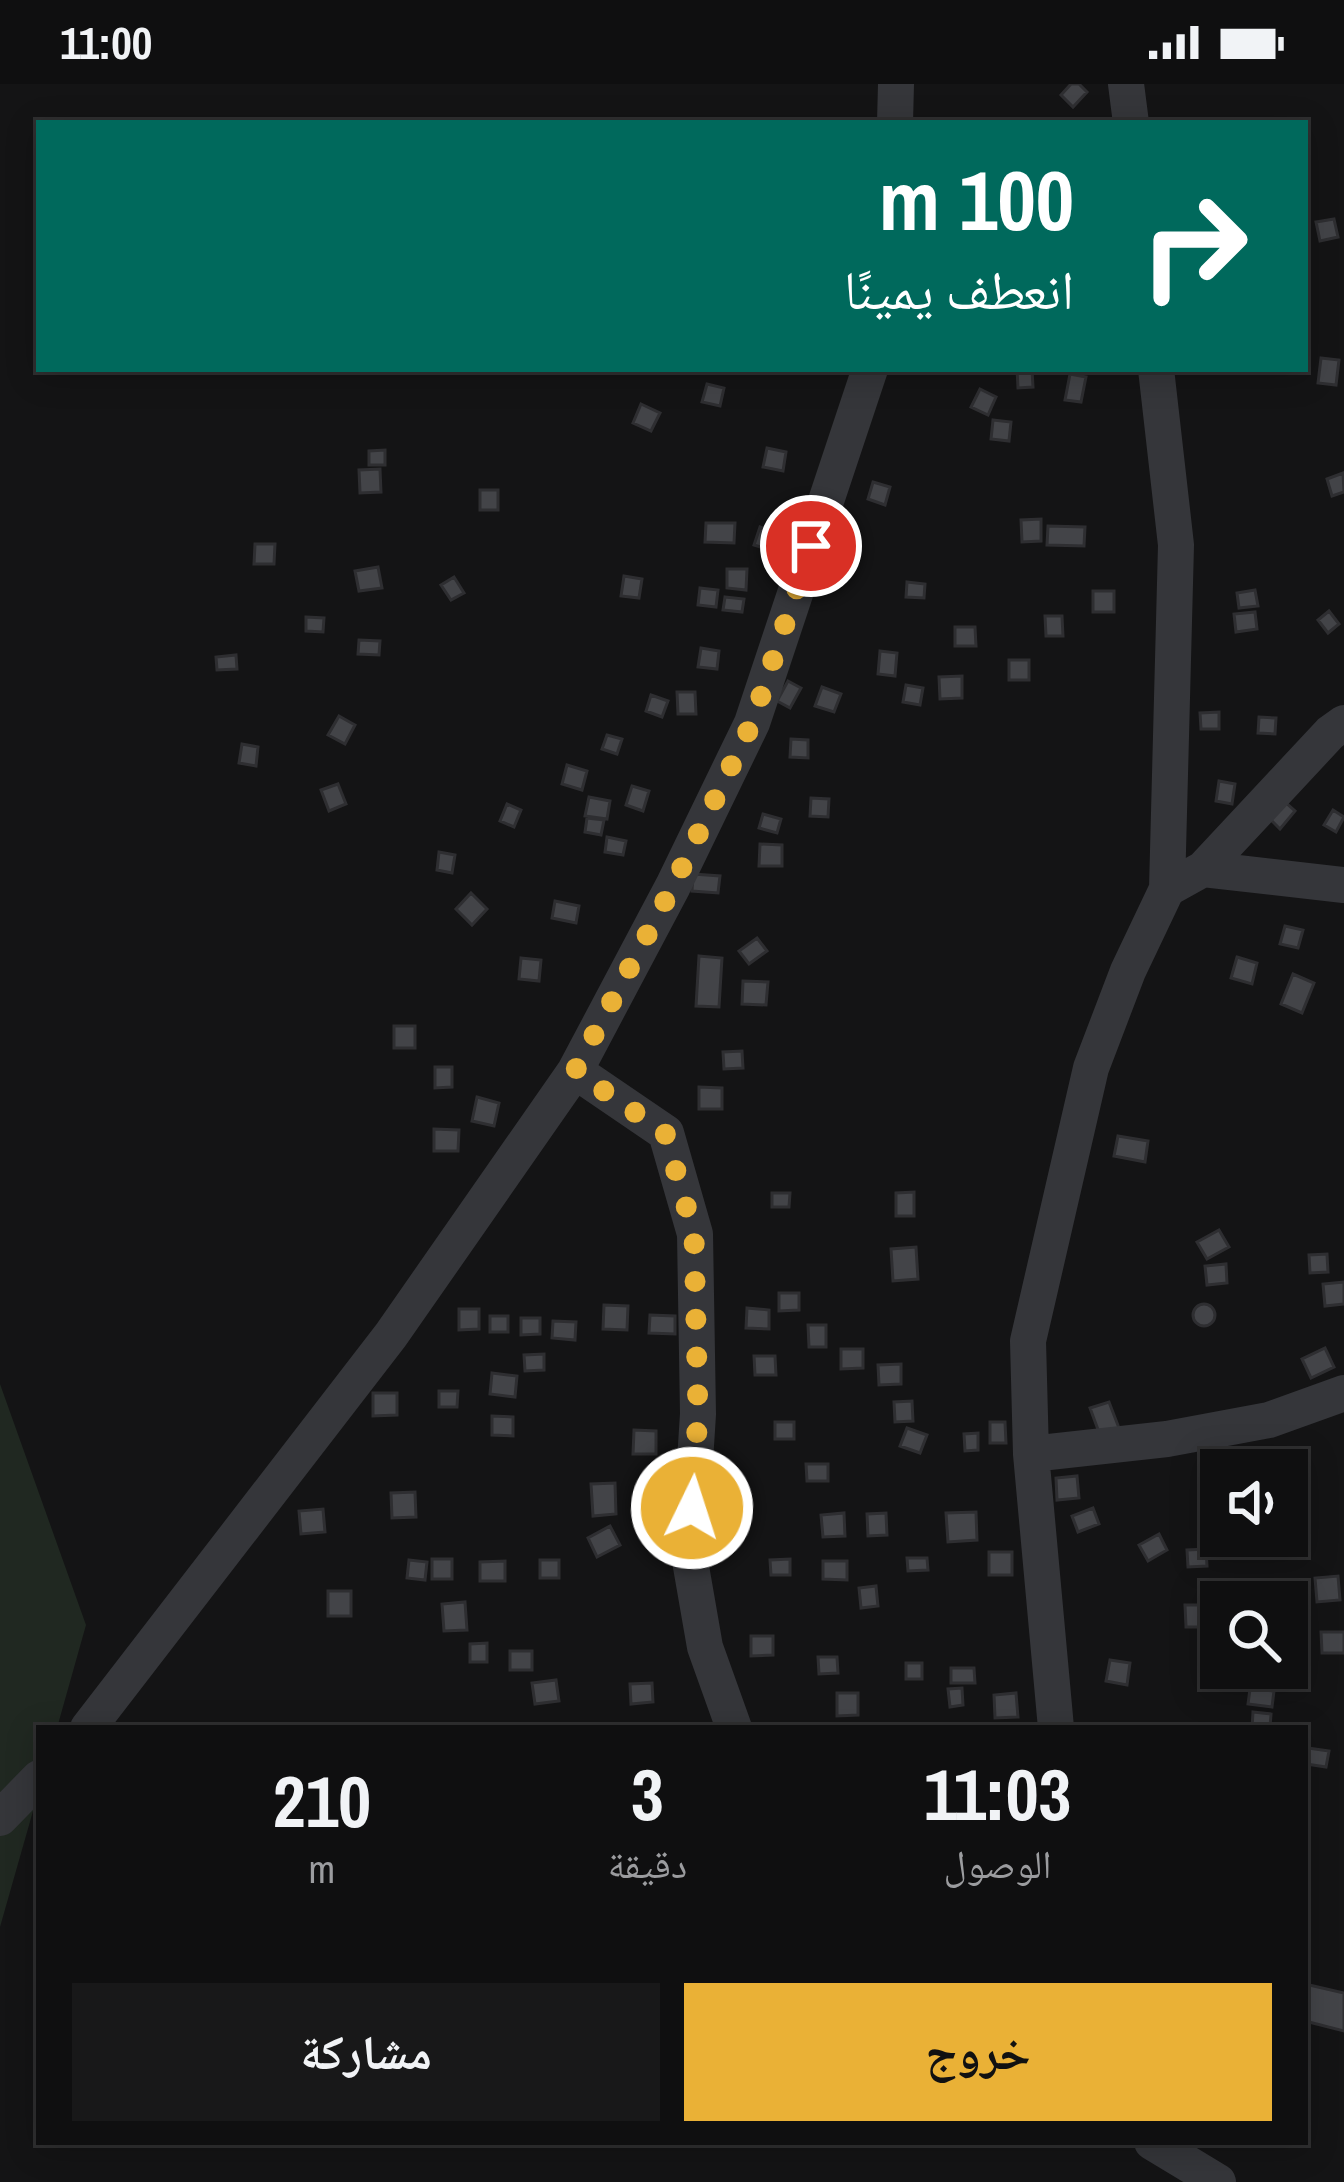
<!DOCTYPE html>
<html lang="ar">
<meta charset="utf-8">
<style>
:root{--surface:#0f0f10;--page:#181819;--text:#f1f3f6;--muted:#9b9c9f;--line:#2f2f30;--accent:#eab136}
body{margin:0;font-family:"Archivo Narrow","Noto Naskh Arabic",sans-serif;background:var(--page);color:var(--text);direction:rtl;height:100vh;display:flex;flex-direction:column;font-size:45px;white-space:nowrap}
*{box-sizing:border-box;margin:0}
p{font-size:39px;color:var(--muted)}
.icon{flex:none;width:66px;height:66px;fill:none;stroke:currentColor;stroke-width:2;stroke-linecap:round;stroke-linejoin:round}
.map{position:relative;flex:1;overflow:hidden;direction:ltr}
.sheet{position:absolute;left:36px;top:1641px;width:1272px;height:420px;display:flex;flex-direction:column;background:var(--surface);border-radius:0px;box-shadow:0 6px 30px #0003,0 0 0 3px var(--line);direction:rtl}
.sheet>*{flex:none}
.top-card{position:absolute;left:36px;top:36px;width:1272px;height:252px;border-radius:0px;box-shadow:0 6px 30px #0003,0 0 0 3px var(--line);direction:rtl;background:#00695c;color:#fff;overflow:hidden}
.tools{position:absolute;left:1200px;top:1365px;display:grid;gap:24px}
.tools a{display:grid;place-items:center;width:108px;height:108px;border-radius:0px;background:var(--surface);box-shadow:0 6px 30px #0003,0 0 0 3px var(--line);font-size:60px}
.pin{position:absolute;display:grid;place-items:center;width:102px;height:102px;color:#fff;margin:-51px;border:6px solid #fff;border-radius:50%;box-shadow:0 3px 12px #0007}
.me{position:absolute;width:132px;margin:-66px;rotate:4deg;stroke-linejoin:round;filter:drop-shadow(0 0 9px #0008)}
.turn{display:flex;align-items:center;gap:42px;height:252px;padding:0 36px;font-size:54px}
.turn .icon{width:156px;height:156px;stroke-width:2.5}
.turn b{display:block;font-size:84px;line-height:102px}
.eta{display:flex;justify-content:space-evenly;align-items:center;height:204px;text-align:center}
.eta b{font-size:72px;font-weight:800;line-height:84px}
.button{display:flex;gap:24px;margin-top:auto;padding:24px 36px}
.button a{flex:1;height:138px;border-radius:0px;background:var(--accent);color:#111;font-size:48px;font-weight:800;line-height:138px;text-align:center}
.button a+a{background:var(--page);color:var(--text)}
.status{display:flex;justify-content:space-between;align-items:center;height:84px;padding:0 60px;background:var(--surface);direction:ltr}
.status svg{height:33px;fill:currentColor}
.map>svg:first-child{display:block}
.green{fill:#202821}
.building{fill:#434448;stroke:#2e2e31;stroke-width:3}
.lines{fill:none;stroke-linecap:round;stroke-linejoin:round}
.street{stroke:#35363a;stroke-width:36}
.route{stroke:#eab136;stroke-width:21;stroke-dasharray:0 37.8}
</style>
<div class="status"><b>11:00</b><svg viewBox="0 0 49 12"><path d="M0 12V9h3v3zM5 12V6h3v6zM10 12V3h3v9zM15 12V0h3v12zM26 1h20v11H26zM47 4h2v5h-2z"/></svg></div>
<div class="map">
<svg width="1344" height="2098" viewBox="0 0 1344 2098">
<rect width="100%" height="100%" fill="#141415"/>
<path class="green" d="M0,1300L86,1541L57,1644H39V1706L0,1843Z"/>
<path class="building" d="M1071,0H1079L1087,8L1073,23L1061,11Z
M1334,135L1338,153L1320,157L1316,138Z
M1321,274L1339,276L1336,301L1318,299Z
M1017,285H1032L1033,303L1018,304Z
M1070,290L1086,293L1081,318L1065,316Z
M707,300L724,304L720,322L702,318Z
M980,305L996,313L988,331L971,323Z
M641,320L660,329L651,347L633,339Z
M993,336L1011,338L1009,357L991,355Z
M767,364L786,368L783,387L763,383Z
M385,366V381H369V367Z
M380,385L381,408L360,409L359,386Z
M1343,389L1344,408L1332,412L1327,395Z
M873,398L890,403L885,421L868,415Z
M480,406H498V426H480Z
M1041,435V457L1022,458L1021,436Z
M706,439H735L734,459L705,458Z
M1048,442L1085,443L1084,462L1047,461Z
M760,443L775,449L770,466L754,461Z
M255,460H275L274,480H254Z
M378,483L382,504L359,507L355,487Z
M727,485H747L746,506L727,504Z
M624,492L642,495L639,514L621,512Z
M454,493L464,509L451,516L441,501Z
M907,498L925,500L924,514L906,513Z
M700,504L718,506L716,523L698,521Z
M1255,506L1258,522L1239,524L1237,509Z
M1093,507H1114V528H1093Z
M725,513L744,515L742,528L723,526Z
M1329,527L1339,540L1328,549L1318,536Z
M1255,528L1257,545L1236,548L1234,530Z
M1045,532H1062L1063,552H1046Z
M306,533L324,534L323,548L306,547Z
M955,543H975L976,562H955Z
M359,556L380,557L379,571L358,570Z
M701,564L719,567L717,585L698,583Z
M880,567L897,569L895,592L878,590Z
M236,571L237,585L217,586L216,573Z
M1009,576H1029V596H1009Z
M962,592V614L940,615L939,593Z
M788,597L801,604L790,624L777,617Z
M906,601L923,604L920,621L903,618Z
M822,603L841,610L834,628L815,622Z
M677,608H695L696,630H678Z
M651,611L668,617L662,633L646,627Z
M1219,628V645H1201L1200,629Z
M339,632L355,641L345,660L328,651Z
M1259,633L1276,634L1275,650L1258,649Z
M607,651L622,655L617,670L602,665Z
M791,655L808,656V674L790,673Z
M242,660L258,663L256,682L239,679Z
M567,681L587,687L582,706L562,700Z
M1219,697L1235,700L1232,720L1216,717Z
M338,700L346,720L329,727L321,706Z
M632,702L649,707L643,727L626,721Z
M589,713L610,717L607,735L585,732Z
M811,714L829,715L828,733L810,732Z
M1285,718L1295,727L1280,745L1270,735Z
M507,720L521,726L514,743L500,737Z
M1333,726L1344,733L1336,748L1324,741Z
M763,730L781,735L777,749L759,744Z
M587,734L604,736L601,751L585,748Z
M607,753L626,757L623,771L605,768Z
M760,760L782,761V782H759Z
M439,768L455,771L452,789L437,786Z
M693,790L720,792L718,809L692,807Z
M471,809L487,825L472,841L456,825Z
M555,817L579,822L576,839L552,834Z
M1285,842L1303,846L1298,864L1280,860Z
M757,854L767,867L749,880L739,867Z
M699,872L722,874L719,923L696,922Z
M1237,873L1257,879L1252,900L1231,894Z
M521,874L541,876L539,897L519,895Z
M1293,890L1314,899L1302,929L1281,920Z
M743,897L768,898L766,921L742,920Z
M394,942H415V964H394Z
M742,967L743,984L724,985L723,968Z
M435,983H452V1003L435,1004Z
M699,1003L722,1004V1025H699Z
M477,1013L499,1019L494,1042L472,1037Z
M434,1045L459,1046L458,1067H434Z
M1118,1052L1148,1057L1145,1078L1114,1072Z
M914,1108V1132H896V1109Z
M772,1109H790L789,1123H772Z
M1219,1146L1229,1163L1207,1175L1197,1158Z
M916,1163L918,1195L893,1197L891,1165Z
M1327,1170L1328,1188L1310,1189L1309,1171Z
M1226,1180L1227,1199L1207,1201L1205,1182Z
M1344,1198V1220L1325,1222L1323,1200Z
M779,1209H799V1226L779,1227Z
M1193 1231a11 11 0 1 1 22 0a11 11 0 1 1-22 0Z
M604,1221L628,1222L627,1246L603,1245Z
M747,1224L769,1226V1245L746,1244Z
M459,1225H479V1245L459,1246Z
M650,1231L675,1232V1250L649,1249Z
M490,1232H508V1248H490Z
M521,1234H540V1250L521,1251Z
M553,1237L576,1238L575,1256L552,1254Z
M808,1241H826V1263H809Z
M1325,1264L1334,1283L1311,1294L1302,1275Z
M841,1265H863V1284L841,1285Z
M544,1270V1286L525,1287L524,1271Z
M754,1272H775L776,1291H755Z
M901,1280V1300L879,1301L878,1281Z
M492,1289L517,1292L515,1313L490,1310Z
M439,1307H458L457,1323H439Z
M373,1309H397V1331L373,1332Z
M912,1317L913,1337L895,1338L894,1318Z
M1109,1318L1119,1344L1100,1351L1090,1324Z
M492,1332L513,1333V1352L492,1351Z
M775,1338H794V1355H775Z
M990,1338H1005L1006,1359H990Z
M907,1344L927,1351L920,1369L900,1362Z
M634,1346L656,1347V1370H633Z
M978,1349V1366L965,1367L964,1350Z
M806,1380H828V1397H807Z
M1077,1392L1079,1414L1057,1416L1056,1394Z
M615,1399L616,1430L593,1432L591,1400Z
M415,1408L416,1433L392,1434L391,1409Z
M735,1413V1437L712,1438L711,1414Z
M1093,1424L1099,1440L1078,1448L1072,1432Z
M323,1425L325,1448L301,1450L299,1427Z
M976,1428L977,1456L948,1458L946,1429Z
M844,1429L845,1452L823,1453L821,1431Z
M886,1429L887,1451L868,1452L867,1430Z
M610,1442L620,1461L597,1473L588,1454Z
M1159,1450L1167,1466L1148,1477L1139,1461Z
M1206,1465L1207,1482L1188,1483L1187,1466Z
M989,1468H1012V1491H989Z
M907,1474H927L928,1486L908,1487Z
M432,1475H452V1495H432Z
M790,1475V1491H771L770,1476Z
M409,1476L427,1478L425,1496L407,1494Z
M540,1476H559V1494H540Z
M505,1477V1497H480V1478Z
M823,1477H847V1496L823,1495Z
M1338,1492L1340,1516L1317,1518L1315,1494Z
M876,1502L878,1522L861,1524L859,1504Z
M328,1507H351V1532H328Z
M465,1518L467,1546L444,1547L442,1520Z
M1185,1521H1206V1543H1186Z
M1321,1548H1344V1569H1322Z
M751,1552H773V1571L751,1572Z
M487,1559V1578H470V1560Z
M510,1567H532V1586H510Z
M818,1573H837L838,1589L819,1590Z
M1110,1576L1130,1579L1127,1601L1106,1597Z
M906,1579H922V1595H906Z
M951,1584H974L975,1599H951Z
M556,1596L559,1617L535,1620L532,1599Z
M652,1599L653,1618L631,1620L630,1600Z
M962,1604L963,1621L950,1623L948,1605Z
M1250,1605L1274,1607L1272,1623L1248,1620Z
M837,1609H858V1631L837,1632Z
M1016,1609L1018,1633L995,1634L994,1611Z
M1253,1628L1271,1630L1270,1644H1252Z
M1308,1664L1329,1667L1326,1683L1306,1680Z
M1305,1900L1344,1909V1947L1305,1937Z"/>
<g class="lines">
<path class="street" d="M1126,0L1131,39
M895,39L896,0
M1156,285L1176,461L1167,805
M1203,785L1344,801
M575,987L666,1049L695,1150L698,1330L689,1471L705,1563L734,1644
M1031,1370L1167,1355L1269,1336L1344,1309
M88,1644L391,1251L575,987L673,802L752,639L870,285
M1056,1644L1031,1370L1028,1257L1091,984L1128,887L1167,805L1203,785L1330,649L1344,639
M0,1734L39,1694
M1152,2058L1218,2098"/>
</g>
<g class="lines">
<path class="route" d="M692,1424L698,1330L694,1150L665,1049L575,987L673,802L752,639L811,462"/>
</g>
</svg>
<div class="tools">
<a><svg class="icon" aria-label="sound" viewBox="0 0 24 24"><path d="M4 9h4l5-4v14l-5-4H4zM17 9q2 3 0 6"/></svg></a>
<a><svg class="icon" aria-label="search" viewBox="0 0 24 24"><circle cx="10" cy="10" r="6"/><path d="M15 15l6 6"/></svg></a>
</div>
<div class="pin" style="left:811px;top:462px;background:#d93025"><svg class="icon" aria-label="arrive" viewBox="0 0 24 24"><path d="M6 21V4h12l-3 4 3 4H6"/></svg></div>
<svg class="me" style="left:692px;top:1424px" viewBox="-20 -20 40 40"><circle r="17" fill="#eab136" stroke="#fff" stroke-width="3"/><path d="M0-11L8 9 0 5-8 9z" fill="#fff"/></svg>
<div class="top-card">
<div class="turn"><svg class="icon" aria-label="right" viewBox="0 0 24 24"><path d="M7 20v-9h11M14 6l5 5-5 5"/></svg><div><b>100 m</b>انعطف يمينًا</div></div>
</div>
<section class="sheet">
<div class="eta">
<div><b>11:03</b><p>الوصول</p></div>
<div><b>3</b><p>دقيقة</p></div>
<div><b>210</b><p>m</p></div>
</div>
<div class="button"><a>خروج</a><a>مشاركة</a></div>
</section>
</div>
